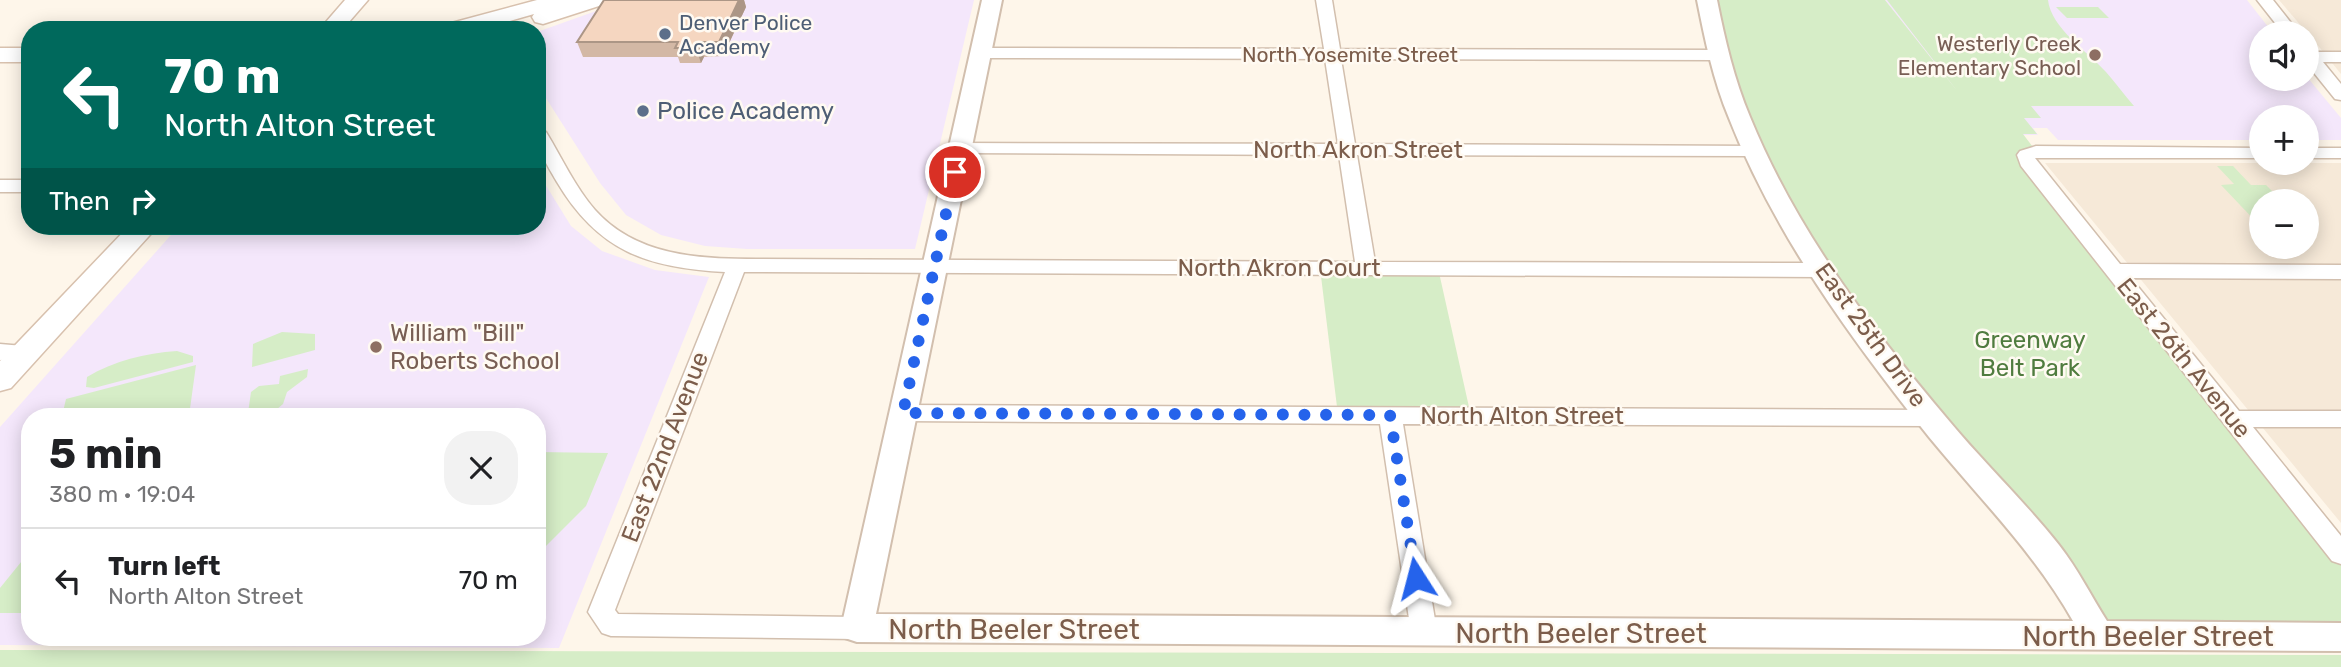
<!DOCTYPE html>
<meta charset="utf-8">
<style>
:root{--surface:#fff;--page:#f2f2f2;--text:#202124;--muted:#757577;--line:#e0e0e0}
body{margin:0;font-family:Rubik,sans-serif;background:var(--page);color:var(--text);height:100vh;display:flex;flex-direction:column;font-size:26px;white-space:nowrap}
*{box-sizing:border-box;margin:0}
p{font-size:23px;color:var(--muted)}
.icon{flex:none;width:38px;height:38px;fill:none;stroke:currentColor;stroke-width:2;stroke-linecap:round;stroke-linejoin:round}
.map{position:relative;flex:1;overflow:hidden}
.sheet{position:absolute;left:21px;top:408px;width:525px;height:238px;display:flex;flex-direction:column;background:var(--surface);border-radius:28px;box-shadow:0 4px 18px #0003}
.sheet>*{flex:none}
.hud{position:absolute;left:21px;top:21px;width:525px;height:214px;border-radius:28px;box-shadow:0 4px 18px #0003;background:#00695c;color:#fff;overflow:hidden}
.tools{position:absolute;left:2249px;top:21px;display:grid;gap:14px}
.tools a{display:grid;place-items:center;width:70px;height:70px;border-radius:50%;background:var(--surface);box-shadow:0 4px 18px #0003;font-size:35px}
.pin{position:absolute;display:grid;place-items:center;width:60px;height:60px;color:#fff;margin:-30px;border:4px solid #fff;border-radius:50%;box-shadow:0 2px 7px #0007}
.me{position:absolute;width:77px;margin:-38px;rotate:351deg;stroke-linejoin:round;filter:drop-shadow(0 0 5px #0008)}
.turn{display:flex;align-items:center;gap:24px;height:147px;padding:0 28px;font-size:32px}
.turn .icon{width:91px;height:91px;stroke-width:2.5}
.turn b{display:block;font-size:49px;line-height:60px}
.then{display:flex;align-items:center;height:66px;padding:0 28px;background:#0003;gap:14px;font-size:26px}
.round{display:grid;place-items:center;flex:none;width:74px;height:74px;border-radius:28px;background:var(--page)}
.overview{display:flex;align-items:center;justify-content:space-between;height:119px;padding:0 28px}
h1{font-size:42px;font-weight:700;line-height:52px}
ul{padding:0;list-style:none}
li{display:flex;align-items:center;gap:21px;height:105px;padding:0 28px;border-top:2px solid var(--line)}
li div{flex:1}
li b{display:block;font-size:26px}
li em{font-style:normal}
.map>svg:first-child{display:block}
.residential{fill:#f6e9d8;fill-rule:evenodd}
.education{fill:#f4e7fb;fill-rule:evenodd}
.green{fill:#d6edc7}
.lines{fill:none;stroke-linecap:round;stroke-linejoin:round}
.minor-casing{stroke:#d2bfae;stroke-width:3}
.tertiary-casing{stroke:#d2bfae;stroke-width:4}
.secondary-casing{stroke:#d8c1ae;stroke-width:3}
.minor{fill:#fff;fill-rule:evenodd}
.tertiary{fill:#fff;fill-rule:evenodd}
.secondary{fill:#fff;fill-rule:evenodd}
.wall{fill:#d3b8a5}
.shaded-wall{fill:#ac9686}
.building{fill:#f5d6c0;stroke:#ac9686;stroke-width:2}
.route{stroke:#2563eb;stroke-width:12;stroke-dasharray:0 21.6}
.service-dot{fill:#5c6f8a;stroke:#fffaf2;stroke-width:2.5}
.education-dot{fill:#8d6e63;stroke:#fffaf2;stroke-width:2.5}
.labels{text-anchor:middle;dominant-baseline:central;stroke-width:5;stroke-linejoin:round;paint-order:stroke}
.far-service-label{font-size:21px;fill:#4e5e75;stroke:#fffaf2;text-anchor:start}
.far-education-label{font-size:21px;fill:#785e54;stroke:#fffaf2;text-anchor:end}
.far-street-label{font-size:21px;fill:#7c5d4b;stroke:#fffaf2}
.service-label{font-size:24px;fill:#4e5e75;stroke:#fffaf2;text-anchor:start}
.street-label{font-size:24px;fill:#7c5d4b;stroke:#fffaf2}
.education-label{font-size:24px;fill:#785e54;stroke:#fffaf2;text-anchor:start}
.park-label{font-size:24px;fill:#507c3f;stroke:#fffaf2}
.near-street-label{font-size:28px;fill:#7c5d4b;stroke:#fffaf2}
</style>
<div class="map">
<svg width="2341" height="667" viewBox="0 0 2341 667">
<rect width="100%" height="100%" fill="#fef6ea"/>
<path class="residential" d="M2279,0H2341V74L2320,48Z
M2045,163H2341V523ZM2261,201H2306V247H2261Z"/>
<path class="education" d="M627,0H974L915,249H747L705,246L661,235L626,215L600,183L537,84V32Z
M1885,0H2247L2273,33H2261V79L2307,77L2341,118V140H2307L2306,117H2261V140H2058L2047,128H2033L2038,135H1992Z
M537,171L571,226L602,251L655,270L709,277L559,648L0,645V427L179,226H537ZM30,416H537V637H30Z"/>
<path class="green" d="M1707,0H1885L1958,92L1887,0H2048C2051,28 2088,52 2106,72C2116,83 2124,95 2134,106H2031L2041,118H2024L2037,134H2023L2036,151L2027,155L2341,554V637L2098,636L1886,361L1760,161Z
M2056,7H2098L2109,18H2067Z
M2217,166H2233L2251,185H2266L2282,201H2261V227L2221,185L2234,184Z
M1320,268H1438L1471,416L1338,415Z
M282,332L315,334V350L252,367L253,344Z
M177,351L193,356V362L94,388L86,387L87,377C114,361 145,353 177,351Z
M196,365L189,416H62L66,399Z
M308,369L307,377L287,392L283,404L276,410L265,413H248L251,392L259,386L279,384L280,376Z
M537,452L608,453L586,506L537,555Z
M30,551V613H0V588Z
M0,650L2341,655V667H0Z"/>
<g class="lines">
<defs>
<path id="minor" d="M1316,0H1332L1340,49L1719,50L1727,55L1719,60L1341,59L1355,144L1755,146L1764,151L1755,156L1357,155L1375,262L1822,263L1829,265L1832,270L1829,275L1822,277L744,272L615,610L618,614L857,617L866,620L870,628L866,636L857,639L611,636L602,633L588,612L725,272C647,268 598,251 557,182C545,161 537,151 537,127L546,132C562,158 575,187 595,210C636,256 699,259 756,259L1355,262L1339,155L960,153L951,148L960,143L1338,144L1325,59L980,58L972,53L980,48L1324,49Z
M2257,0H2273L2299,33H2283Z
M2306,47L2315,52H2341V62H2323L2341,84V100L2335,99L2306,63Z
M2036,146L2261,148V158H2035L2120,264L2341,265V279L2131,278L2239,411H2341V427H2253L2341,536V564L2332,561L2021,166L2017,155L2020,151Z
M2306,148H2341V158H2306Z
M0,180H30V192H0Z
M0,344L35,347L38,352L35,357L0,360Z
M903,405L1931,410L1939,412L1942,418L1939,424L1931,426L1403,424L1437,632L1433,640L1424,643L1415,640L1411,632L1380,424L903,421L895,419L892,413L895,407Z"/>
<path id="tertiary" d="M982,0H1002L876,614L2073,621C2034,552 1979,498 1929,437C1851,339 1775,235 1729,118C1713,80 1705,40 1697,0H1717C1725,40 1734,79 1750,117C1796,230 1872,330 1950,422C1985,464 2025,502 2059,545C2078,569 2091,596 2107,621L2341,623V651L857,642L845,638L841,628Z"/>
<path id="secondary" d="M345,0H368L342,30H319Z
M537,0H605L602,5L543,24L535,22L532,17L534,14L478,30H441L444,25Z
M0,48H30V62H0Z
M129,226H158L11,388L0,391V361Z"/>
</defs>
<use href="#minor" class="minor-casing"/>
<use href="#tertiary" class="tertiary-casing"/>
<use href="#secondary" class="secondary-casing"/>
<use href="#minor" class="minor"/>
<use href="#tertiary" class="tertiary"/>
<use href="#secondary" class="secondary"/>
</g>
<path class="wall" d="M604,0H744L746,7L723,56L704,57L701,63H680L678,57H583L577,42Z"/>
<path class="shaded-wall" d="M739,0H744L746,7L723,56L719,42Z
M699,42L704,57L701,63L696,48Z"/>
<path class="building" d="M604,0H739L719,42H699L696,48H675L678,42H577Z"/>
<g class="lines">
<path class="route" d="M955,172L903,413L1390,415L1416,578"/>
</g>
<g class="service-dot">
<circle cx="665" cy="34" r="7"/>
<circle cx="643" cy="111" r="7"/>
</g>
<g class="education-dot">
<circle cx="2095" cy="55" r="7"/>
<circle cx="376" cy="347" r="7"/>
</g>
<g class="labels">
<g class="far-service-label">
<text x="679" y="22">Denver Police<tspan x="679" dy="24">Academy</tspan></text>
</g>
<g class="far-education-label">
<text x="2081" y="43">Westerly Creek<tspan x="2081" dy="24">Elementary School</tspan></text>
</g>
<g class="far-street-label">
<text x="1350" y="54">North Yosemite Street</text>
</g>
<g class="service-label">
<text x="657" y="111">Police Academy</text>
</g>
<g class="street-label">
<text x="1358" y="150">North Akron Street</text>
<text x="1279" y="268">North Akron Court</text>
<text transform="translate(1871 335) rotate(54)">East 25th Drive</text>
<text transform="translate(2184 358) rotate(51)">East 26th Avenue</text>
<text x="1522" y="416">North Alton Street</text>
<text transform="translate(665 447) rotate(-69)">East 22nd Avenue</text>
</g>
<g class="education-label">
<text x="390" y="333">William "Bill"<tspan x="390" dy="28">Roberts School</tspan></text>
</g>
<g class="park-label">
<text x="2030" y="340">Greenway<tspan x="2030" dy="28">Belt Park</tspan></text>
</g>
<g class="near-street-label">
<text x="1014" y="629">North Beeler Street</text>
<text x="1581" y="633">North Beeler Street</text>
<text x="2148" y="636">North Beeler Street</text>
</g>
</g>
</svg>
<div class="tools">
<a><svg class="icon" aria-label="sound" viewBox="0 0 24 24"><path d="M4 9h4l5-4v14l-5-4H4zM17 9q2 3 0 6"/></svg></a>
<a>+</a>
<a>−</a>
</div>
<div class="pin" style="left:955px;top:172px;background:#d93025"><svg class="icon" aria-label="arrive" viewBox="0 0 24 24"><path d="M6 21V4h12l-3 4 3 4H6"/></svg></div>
<svg class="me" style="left:1416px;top:578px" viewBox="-20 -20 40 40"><path d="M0-17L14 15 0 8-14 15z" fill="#2563eb" stroke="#fff" stroke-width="4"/></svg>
<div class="hud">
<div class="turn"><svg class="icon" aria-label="left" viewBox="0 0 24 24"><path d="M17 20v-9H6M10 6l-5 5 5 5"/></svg><div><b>70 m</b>North Alton Street</div></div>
<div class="then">Then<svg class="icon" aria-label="right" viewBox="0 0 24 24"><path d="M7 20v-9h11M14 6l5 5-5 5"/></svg></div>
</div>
<section class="sheet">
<div class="overview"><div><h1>5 min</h1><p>380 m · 19:04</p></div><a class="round"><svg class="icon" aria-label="close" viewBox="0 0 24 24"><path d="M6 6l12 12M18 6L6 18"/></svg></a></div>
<ul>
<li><svg class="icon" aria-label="left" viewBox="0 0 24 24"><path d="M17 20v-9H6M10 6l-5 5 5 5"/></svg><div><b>Turn left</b><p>North Alton Street</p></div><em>70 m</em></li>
</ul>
</section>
</div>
